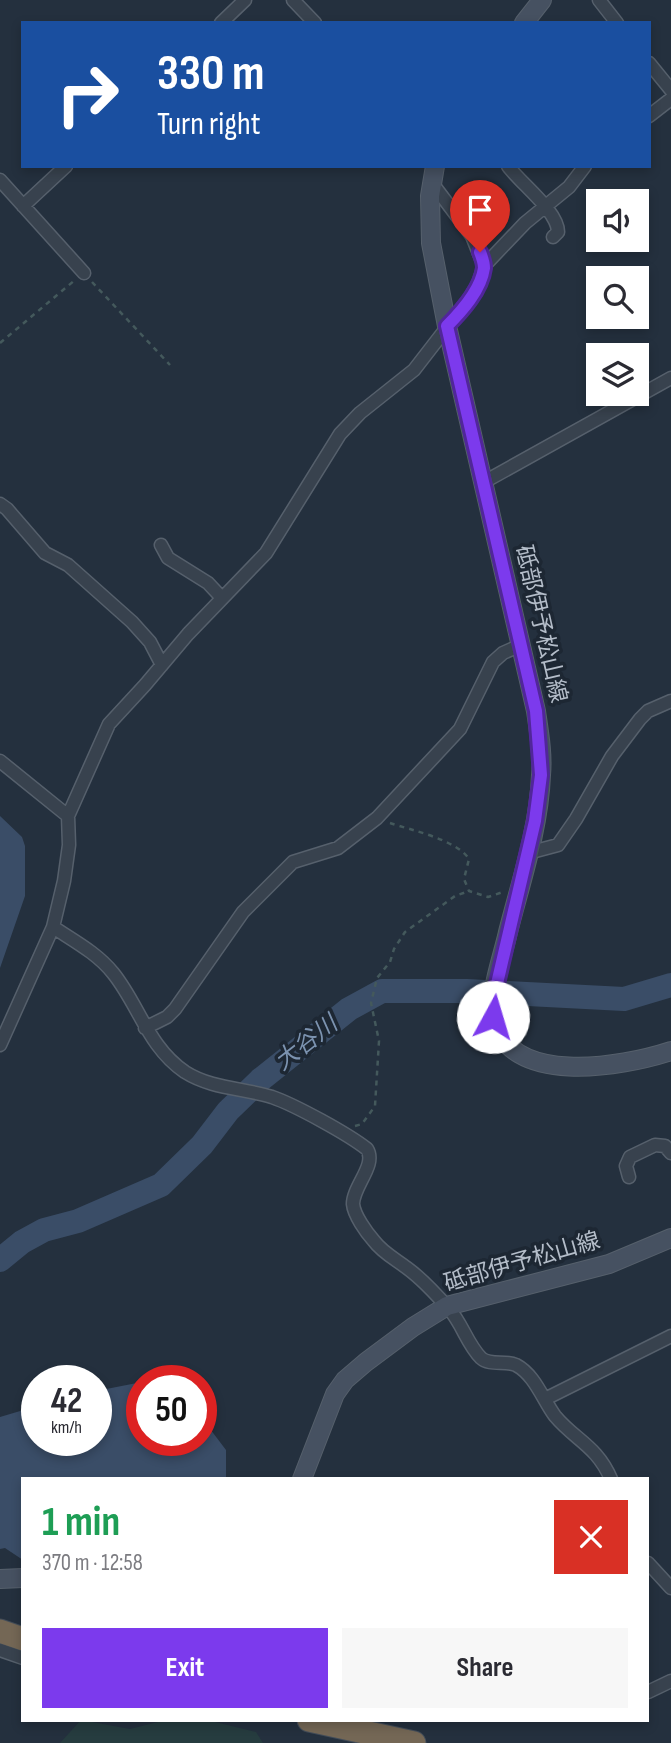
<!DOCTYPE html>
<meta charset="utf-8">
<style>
:root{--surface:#fff;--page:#f7f7f7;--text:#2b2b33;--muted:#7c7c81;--accent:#7c3aed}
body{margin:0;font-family:"Sofia Sans Condensed","Noto Sans JP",sans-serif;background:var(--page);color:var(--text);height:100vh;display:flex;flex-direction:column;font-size:26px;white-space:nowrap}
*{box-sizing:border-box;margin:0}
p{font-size:23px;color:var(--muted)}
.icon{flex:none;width:38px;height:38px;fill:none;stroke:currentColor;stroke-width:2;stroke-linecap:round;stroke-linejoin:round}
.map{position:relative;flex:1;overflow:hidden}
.side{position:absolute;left:21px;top:1477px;width:628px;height:245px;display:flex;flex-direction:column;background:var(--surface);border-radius:0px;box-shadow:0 4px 10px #0003}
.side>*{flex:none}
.banner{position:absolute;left:21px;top:21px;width:630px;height:147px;border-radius:0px;box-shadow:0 4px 10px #0003;background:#1a4fa0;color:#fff;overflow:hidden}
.controls{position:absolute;left:586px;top:189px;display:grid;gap:14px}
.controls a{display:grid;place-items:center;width:63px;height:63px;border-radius:0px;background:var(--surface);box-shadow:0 4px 10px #0003;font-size:35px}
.speed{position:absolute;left:21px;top:1365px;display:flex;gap:14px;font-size:35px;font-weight:700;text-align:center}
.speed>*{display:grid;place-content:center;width:91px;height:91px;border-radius:50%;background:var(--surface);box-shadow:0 4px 10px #0003;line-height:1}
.speed small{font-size:18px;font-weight:400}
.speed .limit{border:10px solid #d22;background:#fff;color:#111}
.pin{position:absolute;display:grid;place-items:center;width:60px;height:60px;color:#fff;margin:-72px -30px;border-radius:50% 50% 50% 0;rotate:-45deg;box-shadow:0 0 7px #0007}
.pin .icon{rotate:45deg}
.me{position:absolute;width:77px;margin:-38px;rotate:6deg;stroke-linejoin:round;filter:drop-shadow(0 0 5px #0008)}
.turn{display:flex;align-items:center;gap:24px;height:147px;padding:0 21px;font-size:32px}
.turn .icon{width:91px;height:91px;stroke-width:2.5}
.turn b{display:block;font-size:49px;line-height:60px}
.round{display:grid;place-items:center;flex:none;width:74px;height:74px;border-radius:0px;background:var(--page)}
.headline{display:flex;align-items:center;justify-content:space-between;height:119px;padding:0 21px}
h1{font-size:42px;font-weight:700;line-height:52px;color:#1e9e55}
.primary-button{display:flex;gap:14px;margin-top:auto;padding:14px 21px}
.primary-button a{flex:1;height:80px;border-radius:0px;background:var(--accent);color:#fff;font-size:28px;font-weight:700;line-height:80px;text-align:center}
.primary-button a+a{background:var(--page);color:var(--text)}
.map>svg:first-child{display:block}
.green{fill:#263c3f}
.water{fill:#3a4d67}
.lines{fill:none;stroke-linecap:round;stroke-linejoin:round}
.river{stroke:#3a4d67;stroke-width:24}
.street-casing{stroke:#56606c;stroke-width:15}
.secondary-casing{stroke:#56606c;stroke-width:20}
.highway-casing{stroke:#434d59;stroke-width:25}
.path{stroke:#44595c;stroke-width:2.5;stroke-dasharray:5 5;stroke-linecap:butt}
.street{stroke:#38424e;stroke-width:12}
.secondary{stroke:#465161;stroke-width:18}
.highway{stroke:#746755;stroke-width:23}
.route-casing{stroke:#51269a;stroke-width:18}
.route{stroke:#7c3aed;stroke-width:12}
.labels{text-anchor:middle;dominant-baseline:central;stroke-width:7;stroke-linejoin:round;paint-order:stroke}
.street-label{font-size:23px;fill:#b4bdc9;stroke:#1d2733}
.water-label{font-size:24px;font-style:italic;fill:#7c93b0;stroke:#1d2733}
</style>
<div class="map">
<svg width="671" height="1743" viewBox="0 0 671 1743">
<rect width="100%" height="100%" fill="#24303e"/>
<path class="green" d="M81,1720L130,1729L166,1720H207L256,1732L263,1743H60Z"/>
<path class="water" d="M0,816L22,837L25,846V896L0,968Z
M142,1382V1440H201V1417L226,1450V1479H23V1560L5,1548L0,1549V1417L37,1406V1440H96V1391Z"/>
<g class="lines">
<path class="river" d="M0,1260L22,1242L44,1230L78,1221L161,1185L202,1145L228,1111L260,1080L349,1009L382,991H467L624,999L671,985"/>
<defs>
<path id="street" d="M293,0L315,23
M599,0L617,23
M221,23L245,0
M649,63L671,90
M649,116L671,99
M508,166C520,183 558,211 558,232L553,237
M0,180L84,273
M432,183L472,236L484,266
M23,206L66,166
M484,482L671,378
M0,504L7,509L45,553L68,565L132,622L150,642L162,665
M161,545L168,558L208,583L222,598
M0,761L68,816
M528,853L558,845L576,819L612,756L640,719L648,711L671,701
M53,927C74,941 97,953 113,973C139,1005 148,1047 185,1072C212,1089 243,1088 272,1097C295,1105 348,1134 367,1149C377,1165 353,1186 353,1204C354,1215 366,1232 374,1241C382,1252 395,1259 407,1268C422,1279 436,1294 449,1309C462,1323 467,1344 481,1358C490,1366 505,1360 516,1365C535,1375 543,1400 555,1416C575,1440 597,1446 611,1479
M145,1028L167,1017L175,1009L243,912L293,862L338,848L377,818L460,729L493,662L503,653L521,645
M0,1045L53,927L64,881L69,845L68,816L109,724L145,685L188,634L266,553L340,434L360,413L414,370L469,299L478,284L484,266L525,223L569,187L585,166
M629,1177L626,1166L630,1157L655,1145L665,1146L671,1153
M545,1399L671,1336
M648,1563L671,1588
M0,1650L23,1658
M648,1692L671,1681"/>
<path id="secondary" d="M524,23L542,0
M435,166L430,196L431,243L447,326L536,711C539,732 543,754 541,775C539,828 521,881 508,932C503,955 489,993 493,1016C507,1088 622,1067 671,1051
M302,1479L335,1394L345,1380L366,1362L413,1327L447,1306L609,1264L671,1238
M0,1579L23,1578"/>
<path id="highway" d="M0,1631L23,1639
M309,1720L414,1743"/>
</defs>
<use href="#street" class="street-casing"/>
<use href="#secondary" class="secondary-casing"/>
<use href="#highway" class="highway-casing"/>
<path class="path" d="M92,282L170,365
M0,343L75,280
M390,823C411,830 457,840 469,859L464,879L469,891L488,897L503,892
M355,1126L362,1124L375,1106L379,1041L371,1003L377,978L390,962L394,949L405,932L455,896L469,891"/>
<use href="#street" class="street"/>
<use href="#secondary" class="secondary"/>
<use href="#highway" class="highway"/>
</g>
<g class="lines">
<defs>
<path id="route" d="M480,252C482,257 484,263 484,268C481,290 462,311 447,326L536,711L541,775L535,821L492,1005L493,1017"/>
</defs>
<use href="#route" class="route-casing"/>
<use href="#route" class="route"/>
</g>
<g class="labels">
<g class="street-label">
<text transform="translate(541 624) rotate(77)">砥部伊予松山線</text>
<text transform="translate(522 1262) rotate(-16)">砥部伊予松山線</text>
</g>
<g class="water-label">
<text transform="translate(306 1043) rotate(-38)">大谷川</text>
</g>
</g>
</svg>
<div class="controls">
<a><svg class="icon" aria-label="sound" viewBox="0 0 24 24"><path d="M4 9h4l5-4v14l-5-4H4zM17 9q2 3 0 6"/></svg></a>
<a><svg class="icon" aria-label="search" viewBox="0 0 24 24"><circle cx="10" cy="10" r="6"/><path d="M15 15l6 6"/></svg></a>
<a><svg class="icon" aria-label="layers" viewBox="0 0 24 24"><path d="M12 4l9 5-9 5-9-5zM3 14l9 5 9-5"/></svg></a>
</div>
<div class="speed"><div>42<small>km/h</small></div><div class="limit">50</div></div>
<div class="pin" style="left:480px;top:252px;background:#d93025"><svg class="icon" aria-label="arrive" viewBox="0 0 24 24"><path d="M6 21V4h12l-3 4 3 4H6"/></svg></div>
<svg class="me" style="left:493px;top:1017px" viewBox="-20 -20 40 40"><circle r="19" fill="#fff"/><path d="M0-13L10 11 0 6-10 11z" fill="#7c3aed"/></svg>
<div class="banner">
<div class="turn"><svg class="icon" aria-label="right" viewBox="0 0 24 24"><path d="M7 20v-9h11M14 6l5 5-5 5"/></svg><div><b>330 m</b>Turn right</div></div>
</div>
<section class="side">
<div class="headline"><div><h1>1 min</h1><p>370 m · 12:58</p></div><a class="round" style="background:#d93025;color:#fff"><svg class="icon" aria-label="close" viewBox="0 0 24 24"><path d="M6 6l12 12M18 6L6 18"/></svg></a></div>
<div class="primary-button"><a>Exit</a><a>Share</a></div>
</section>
</div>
